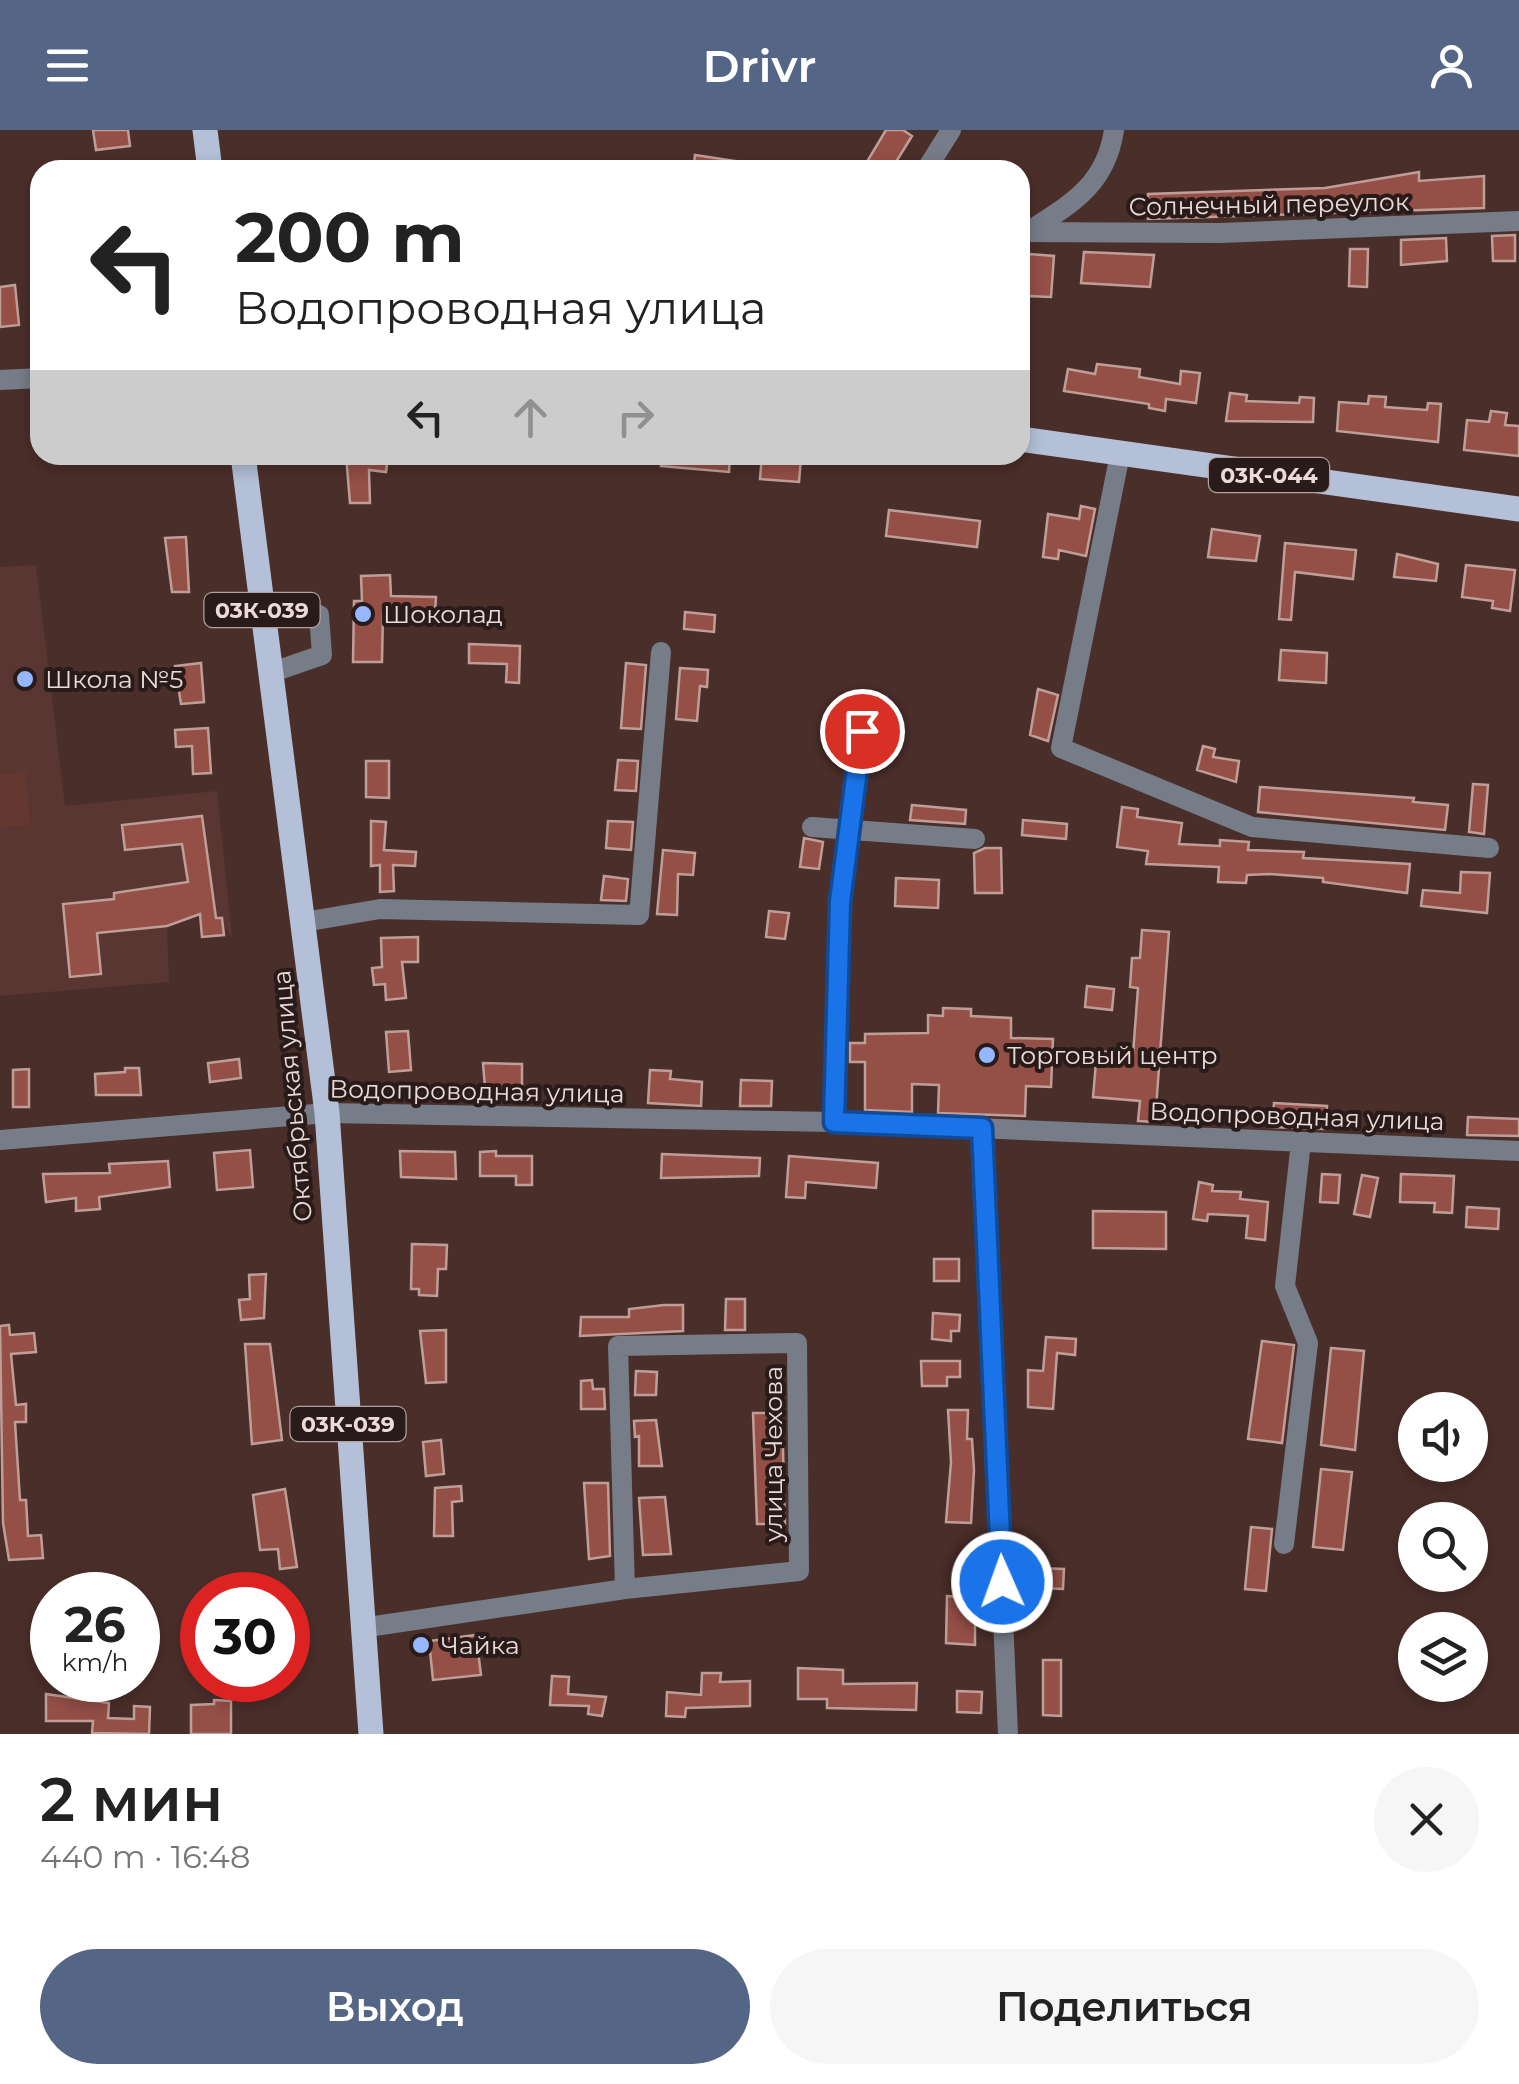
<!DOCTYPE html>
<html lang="ru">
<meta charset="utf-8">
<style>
:root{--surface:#fff;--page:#f6f6f6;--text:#222;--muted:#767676;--accent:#556585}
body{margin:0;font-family:Montserrat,sans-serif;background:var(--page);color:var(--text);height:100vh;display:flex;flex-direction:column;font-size:38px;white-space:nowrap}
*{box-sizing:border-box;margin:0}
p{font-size:32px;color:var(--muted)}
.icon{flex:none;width:55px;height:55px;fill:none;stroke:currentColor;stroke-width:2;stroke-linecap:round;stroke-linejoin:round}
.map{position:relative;height:1604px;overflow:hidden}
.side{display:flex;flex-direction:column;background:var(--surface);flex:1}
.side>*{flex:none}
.banner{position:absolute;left:30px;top:30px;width:1000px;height:305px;border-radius:30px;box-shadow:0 5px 15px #0003;background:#fff;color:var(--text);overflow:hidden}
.tools{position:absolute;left:1398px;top:1262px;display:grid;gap:20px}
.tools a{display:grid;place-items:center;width:90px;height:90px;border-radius:50%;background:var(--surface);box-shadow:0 5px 15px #0003;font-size:50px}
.speed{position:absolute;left:30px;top:1442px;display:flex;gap:20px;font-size:50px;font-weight:700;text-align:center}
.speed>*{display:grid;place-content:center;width:130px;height:130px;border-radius:50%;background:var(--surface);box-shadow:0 5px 15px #0003;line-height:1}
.speed small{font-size:25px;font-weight:400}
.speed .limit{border:15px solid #d22;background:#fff;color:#111}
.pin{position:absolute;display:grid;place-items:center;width:85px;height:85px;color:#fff;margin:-42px;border:5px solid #fff;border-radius:50%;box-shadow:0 2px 10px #0007}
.me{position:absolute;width:110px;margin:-55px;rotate:358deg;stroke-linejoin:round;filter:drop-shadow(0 0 8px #0008)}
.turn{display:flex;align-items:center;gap:35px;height:210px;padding:0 40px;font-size:45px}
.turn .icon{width:130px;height:130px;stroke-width:2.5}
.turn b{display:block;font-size:70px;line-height:85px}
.lanes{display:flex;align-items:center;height:95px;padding:0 40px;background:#0003;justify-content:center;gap:50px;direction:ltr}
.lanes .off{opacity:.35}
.round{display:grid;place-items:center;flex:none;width:105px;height:105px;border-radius:52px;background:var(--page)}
.summary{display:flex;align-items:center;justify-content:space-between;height:170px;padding:0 40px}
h1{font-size:60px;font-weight:600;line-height:75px}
.button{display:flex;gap:20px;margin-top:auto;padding:20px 40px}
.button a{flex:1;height:115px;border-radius:60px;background:var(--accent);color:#fff;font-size:40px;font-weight:600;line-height:115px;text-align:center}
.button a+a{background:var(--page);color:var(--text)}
header{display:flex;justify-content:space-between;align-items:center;height:130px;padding:0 40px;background:var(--accent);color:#fff;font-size:45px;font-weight:600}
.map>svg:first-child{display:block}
.built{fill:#593631}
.green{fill:#643731}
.building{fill:#944f47;stroke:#c09e98;stroke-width:2.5}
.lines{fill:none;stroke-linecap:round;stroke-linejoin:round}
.minor{stroke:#767c88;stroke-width:20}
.major{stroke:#b4c0d8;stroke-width:25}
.route-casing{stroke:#114b97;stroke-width:25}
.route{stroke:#1a73e8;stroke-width:18}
.poi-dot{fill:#94b7fd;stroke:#281b19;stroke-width:4}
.labels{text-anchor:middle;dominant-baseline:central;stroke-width:8;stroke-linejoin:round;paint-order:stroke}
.shield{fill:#281b19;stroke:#b1a19e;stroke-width:2.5}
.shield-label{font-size:22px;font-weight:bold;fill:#ecdad7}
.street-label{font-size:25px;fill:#ecdad7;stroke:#281b19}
.poi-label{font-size:25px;fill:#ecdad7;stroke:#281b19;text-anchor:start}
</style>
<header><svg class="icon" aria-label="menu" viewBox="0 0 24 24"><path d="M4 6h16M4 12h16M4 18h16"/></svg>Drivr<svg class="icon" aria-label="person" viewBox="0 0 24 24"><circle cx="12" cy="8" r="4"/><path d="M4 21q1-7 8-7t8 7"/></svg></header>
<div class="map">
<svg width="1519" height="1604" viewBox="0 0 1519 1604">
<rect width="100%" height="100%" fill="#4a2e2a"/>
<path class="built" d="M36,435L65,676L217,661L232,808L216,783H187L184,790L167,797L169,852L0,866V437Z"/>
<path class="green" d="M26,642L30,695L0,698V645Z"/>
<path class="building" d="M93,0H128L130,16L96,20Z
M886,0H903L912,6L891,40H862Z
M695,25L742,32V40H693Z
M1419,42V51L1484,46V78L1148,89V64L1325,58Z
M1515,105V131H1493L1492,106Z
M1446,108L1447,131L1401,135V110Z
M1350,119H1368L1367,157L1349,156Z
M1084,122L1154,125L1150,157L1081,153Z
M1029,124L1054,126L1051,167L1027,166Z
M15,155L19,195L0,197V157Z
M1097,234L1140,239L1139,247L1180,254L1181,241L1200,243L1196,273L1166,269L1165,281L1149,278V274L1064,261L1068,239L1095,244Z
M1230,263L1247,265L1246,271L1299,273L1300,267L1314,268L1313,292L1226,291Z
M1369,266L1386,267L1385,277L1427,280L1428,273L1441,274L1438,312L1337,301L1339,272L1368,274Z
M1491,281L1507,283L1505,295L1519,296V326L1464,320L1467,290L1489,292Z
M346,325H388L386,342L369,340L370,373H350Z
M662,325H730L729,342L661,336Z
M762,325L801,328L799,352L760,349Z
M1081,376L1095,379L1086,426L1059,420L1058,429L1043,427L1048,384L1079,389Z
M889,380L980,391L977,417L886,406Z
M1212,399L1260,406L1256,431L1208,427Z
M186,407L189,462H172L165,408Z
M1285,413L1356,420L1353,449L1295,442L1291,490L1279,489Z
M1397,424L1438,434L1436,451L1394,447Z
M1466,435L1515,440L1510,481L1492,478L1493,471L1462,467Z
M390,445L391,466L436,467L435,483L383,482L382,532H353L354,471H362L361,446Z
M685,482L715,485L714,502L684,499Z
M469,514L520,516L519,553L506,552L507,534L469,533Z
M1281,520L1327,523L1326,553L1279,550Z
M201,533L204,572L181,574L175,536Z
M626,533L646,535L641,599L621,598Z
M680,538L708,540L707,557L700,556L697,591L676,589Z
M1038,559L1058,565L1048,611L1030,605Z
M208,598L211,643L193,644L192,616L176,617L175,600Z
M1203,616L1215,619L1213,627L1239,631L1236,652L1197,640Z
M618,630L638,631L636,661L615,660Z
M366,631H389V668L366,667Z
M1473,654L1488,655L1484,704L1469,702Z
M1260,657L1414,668L1413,672L1448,675L1445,700L1258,682Z
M912,675L966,680L965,694L910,690Z
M1122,677L1138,679L1137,687L1182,693L1179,714L1220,716V710L1249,712L1248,720L1304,722L1303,728L1410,734L1407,763L1323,752V748L1270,744L1247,745L1246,753L1218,752L1219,737L1146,734L1148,721L1117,717Z
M202,686L216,788H222L224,805L202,807L200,784L167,796L97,803L101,844L70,847L63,774L114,769V763L188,752L182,714L125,720L122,695Z
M1023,690L1067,694L1066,709L1022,705Z
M371,691L386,692L384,720L416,722L415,736L393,735L394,761L380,762V735L371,736Z
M608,691L633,692L631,720L606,718Z
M804,708L823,712L819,739L800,737Z
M985,718H1001L1002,763H975L974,723Z
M663,720L695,723L693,745L678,744L677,785L657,784Z
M1461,742L1490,743L1487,783L1421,776L1423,760L1460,763Z
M604,746L628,749L626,771L601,770Z
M896,748L939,750L938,778L895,776Z
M769,781L789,783L785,809L766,807Z
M1142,800L1169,802L1155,992L1138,991L1140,971L1093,967L1097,921L1133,924L1138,858L1130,857L1132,828H1140Z
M418,807V832H402L406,868L386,870L385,854L374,855L372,838L382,837L381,808Z
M1087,856L1114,859L1112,880L1085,877Z
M943,878L971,879V886L1011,888V908L1053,909L1051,957L1026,956L1025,986L938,983L939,955L912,954V982L865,980V932H850V913H865V904L928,903V885L943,886Z
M408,901L411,940L389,942L386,902Z
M239,929L241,948L210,952L208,933Z
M483,933L522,934V960L485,958Z
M125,938H139L141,965H96L95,944L125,942Z
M29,939V977H13V940Z
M650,940L671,941L670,949L702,952L701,976L648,973Z
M741,950L772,951L771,976H740Z
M1274,973L1327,976L1325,999L1272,997Z
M1468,987L1519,989V1006L1467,1005Z
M250,1020L253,1057L217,1060L214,1023Z
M400,1021L455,1022L456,1049L401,1047Z
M496,1021V1026H532V1055H516V1046H480V1022Z
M662,1024L760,1028L759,1046L661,1048Z
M789,1026L878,1033L876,1058L806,1052L805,1068L786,1067Z
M168,1031L170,1057L99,1067L100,1079L76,1081V1068L46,1072L43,1044L110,1043L109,1034Z
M1322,1044L1340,1045L1338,1073L1320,1072Z
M1401,1044L1454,1046L1452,1083L1434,1082L1435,1073L1400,1072Z
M1362,1045L1378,1048L1370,1087L1354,1084Z
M1199,1052L1213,1055L1212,1061L1241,1062L1240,1069L1268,1072L1265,1110L1246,1108L1248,1086L1208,1084L1207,1091L1193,1089Z
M1467,1077L1499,1079L1498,1099L1466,1097Z
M1093,1081L1166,1082V1119L1093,1118Z
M412,1114L447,1115L446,1139H438L437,1166L419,1165V1159H411Z
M934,1129H959V1151H934Z
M266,1144L264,1188L241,1190L239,1170L250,1169L249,1145Z
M726,1169H745V1200H725Z
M664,1175H683V1201L580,1206L581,1187H629V1179Z
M933,1183L960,1185L959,1201H951V1211L932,1209Z
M9,1195L10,1205L34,1203L36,1222L11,1224L16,1275L26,1274V1292H15L20,1370H26L28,1406L41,1405L43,1428L9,1430L3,1393L0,1196Z
M446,1200V1252L426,1253L420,1201Z
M1046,1207L1076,1209L1075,1225L1057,1223L1053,1279L1028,1277V1240L1043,1241Z
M1262,1211L1294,1215L1282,1313L1248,1309Z
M245,1214H270L282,1310L252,1314Z
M1331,1218L1364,1221L1355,1320L1321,1315Z
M921,1231H960V1247H947V1256H922Z
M636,1241L657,1242L656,1265H635Z
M592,1250L593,1259H604L605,1279H581V1251Z
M948,1280H968L967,1309H972L974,1340L971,1393L946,1392L951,1332Z
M753,1283H782L785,1394H757Z
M656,1290L662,1336H639V1306L635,1307L634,1291Z
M441,1310L444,1344L426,1346L423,1312Z
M1321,1339L1352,1342L1343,1420L1313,1417Z
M584,1353H608L610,1426L589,1429Z
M461,1356L462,1371L452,1372L453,1406H434L435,1358Z
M285,1359L297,1437L280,1439L278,1419L260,1420L253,1365Z
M665,1367L671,1424L643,1425L639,1368Z
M1251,1397L1272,1399L1266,1461L1245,1459Z
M1038,1438L1064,1439L1063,1459L1038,1458Z
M947,1466L975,1468V1515L946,1513Z
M476,1505L481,1545L433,1550L429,1511Z
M1043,1530H1061V1586L1043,1585Z
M798,1538L843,1540V1554L917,1553L916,1580L827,1578V1569H798Z
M702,1543H721L720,1552L750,1551V1576L686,1578L685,1587L666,1586L667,1562L701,1565Z
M552,1546L569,1547L568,1564L606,1567L602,1586L588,1584L589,1576L550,1575Z
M957,1561L982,1562L981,1583L957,1582Z
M46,1564L109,1573L108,1588L134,1589V1576L150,1577L149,1604L92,1603L93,1591H46Z
M214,1570L231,1571V1604H191V1575L214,1574Z"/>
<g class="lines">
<path class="minor" d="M926,40L951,0
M1029,101C1071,74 1106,55 1114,0
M1020,102L1220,103L1519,91
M0,250L40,248
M1120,324L1061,618L1252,697L1489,718
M261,472L292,475L319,485L322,525L270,543
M812,697L975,709
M304,792L380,779L639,785L661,522
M834,992L841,772L863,601
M982,997L1008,1604
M0,1010L327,983L834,992L1519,1021
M1284,1414L1308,1213L1285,1156L1301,1012
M361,1498L625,1459L799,1441L797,1213L618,1216L625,1459"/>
<path class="major" d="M205,0L210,40
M1020,309L1519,379
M243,325L327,983L371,1604"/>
</g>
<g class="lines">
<defs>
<path id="route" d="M862,601L840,772L834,992L982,998L1002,1452"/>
</defs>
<use href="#route" class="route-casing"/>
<use href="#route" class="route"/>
</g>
<g class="poi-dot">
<circle cx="363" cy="484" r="10"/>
<circle cx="25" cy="549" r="10"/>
<circle cx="987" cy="925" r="10"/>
<circle cx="421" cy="1515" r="10"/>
</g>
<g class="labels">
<g class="shield">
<rect x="1209" y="328" width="120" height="34" rx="8"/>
<rect x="204.5" y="463" width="115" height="34" rx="8"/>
<rect x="290.5" y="1277" width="115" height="34" rx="8"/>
</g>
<g class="shield-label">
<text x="1269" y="345">03К-044</text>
<text x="262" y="480">03К-039</text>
<text x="348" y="1294">03К-039</text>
</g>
<g class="street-label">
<text transform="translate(1269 74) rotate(-1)">Солнечный переулок</text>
<text transform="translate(477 961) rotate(1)">Водопроводная улица</text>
<text transform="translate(292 966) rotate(-95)">Октябрьская улица</text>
<text transform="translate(1297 986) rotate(2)">Водопроводная улица</text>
<text transform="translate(773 1324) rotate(-90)">улица Чехова</text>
</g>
<g class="poi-label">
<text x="383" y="484">Шоколад</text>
<text x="45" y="549">Школа №5</text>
<text x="1007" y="925">Торговый центр</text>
<text x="441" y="1515">Чайка</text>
</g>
</g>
</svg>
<div class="tools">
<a><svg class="icon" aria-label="sound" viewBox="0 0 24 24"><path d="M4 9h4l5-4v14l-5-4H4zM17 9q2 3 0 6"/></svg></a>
<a><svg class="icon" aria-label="search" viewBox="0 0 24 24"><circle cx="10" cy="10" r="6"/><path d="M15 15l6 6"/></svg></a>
<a><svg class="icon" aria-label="layers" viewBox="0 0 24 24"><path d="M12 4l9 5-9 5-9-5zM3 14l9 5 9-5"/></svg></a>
</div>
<div class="speed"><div>26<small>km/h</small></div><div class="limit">30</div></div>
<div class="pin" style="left:862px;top:601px;background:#d93025"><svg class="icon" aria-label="arrive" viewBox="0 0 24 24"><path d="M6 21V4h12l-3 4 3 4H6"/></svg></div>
<svg class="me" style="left:1002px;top:1452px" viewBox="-20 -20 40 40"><circle r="17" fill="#1a73e8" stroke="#fff" stroke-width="3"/><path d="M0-11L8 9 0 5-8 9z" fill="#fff"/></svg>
<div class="banner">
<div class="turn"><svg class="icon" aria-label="left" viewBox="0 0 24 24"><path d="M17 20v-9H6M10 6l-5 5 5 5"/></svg><div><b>200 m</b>Водопроводная улица</div></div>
<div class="lanes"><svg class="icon" aria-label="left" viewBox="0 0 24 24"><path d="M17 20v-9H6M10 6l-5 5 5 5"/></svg><svg class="icon off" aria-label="ahead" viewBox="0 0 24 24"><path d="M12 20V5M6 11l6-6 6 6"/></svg><svg class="icon off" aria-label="right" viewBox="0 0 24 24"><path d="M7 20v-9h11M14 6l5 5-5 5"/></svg></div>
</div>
</div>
<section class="side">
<div class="summary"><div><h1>2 мин</h1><p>440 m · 16:48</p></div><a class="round"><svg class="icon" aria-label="close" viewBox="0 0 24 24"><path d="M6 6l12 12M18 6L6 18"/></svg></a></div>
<div class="button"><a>Выход</a><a>Поделиться</a></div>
</section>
